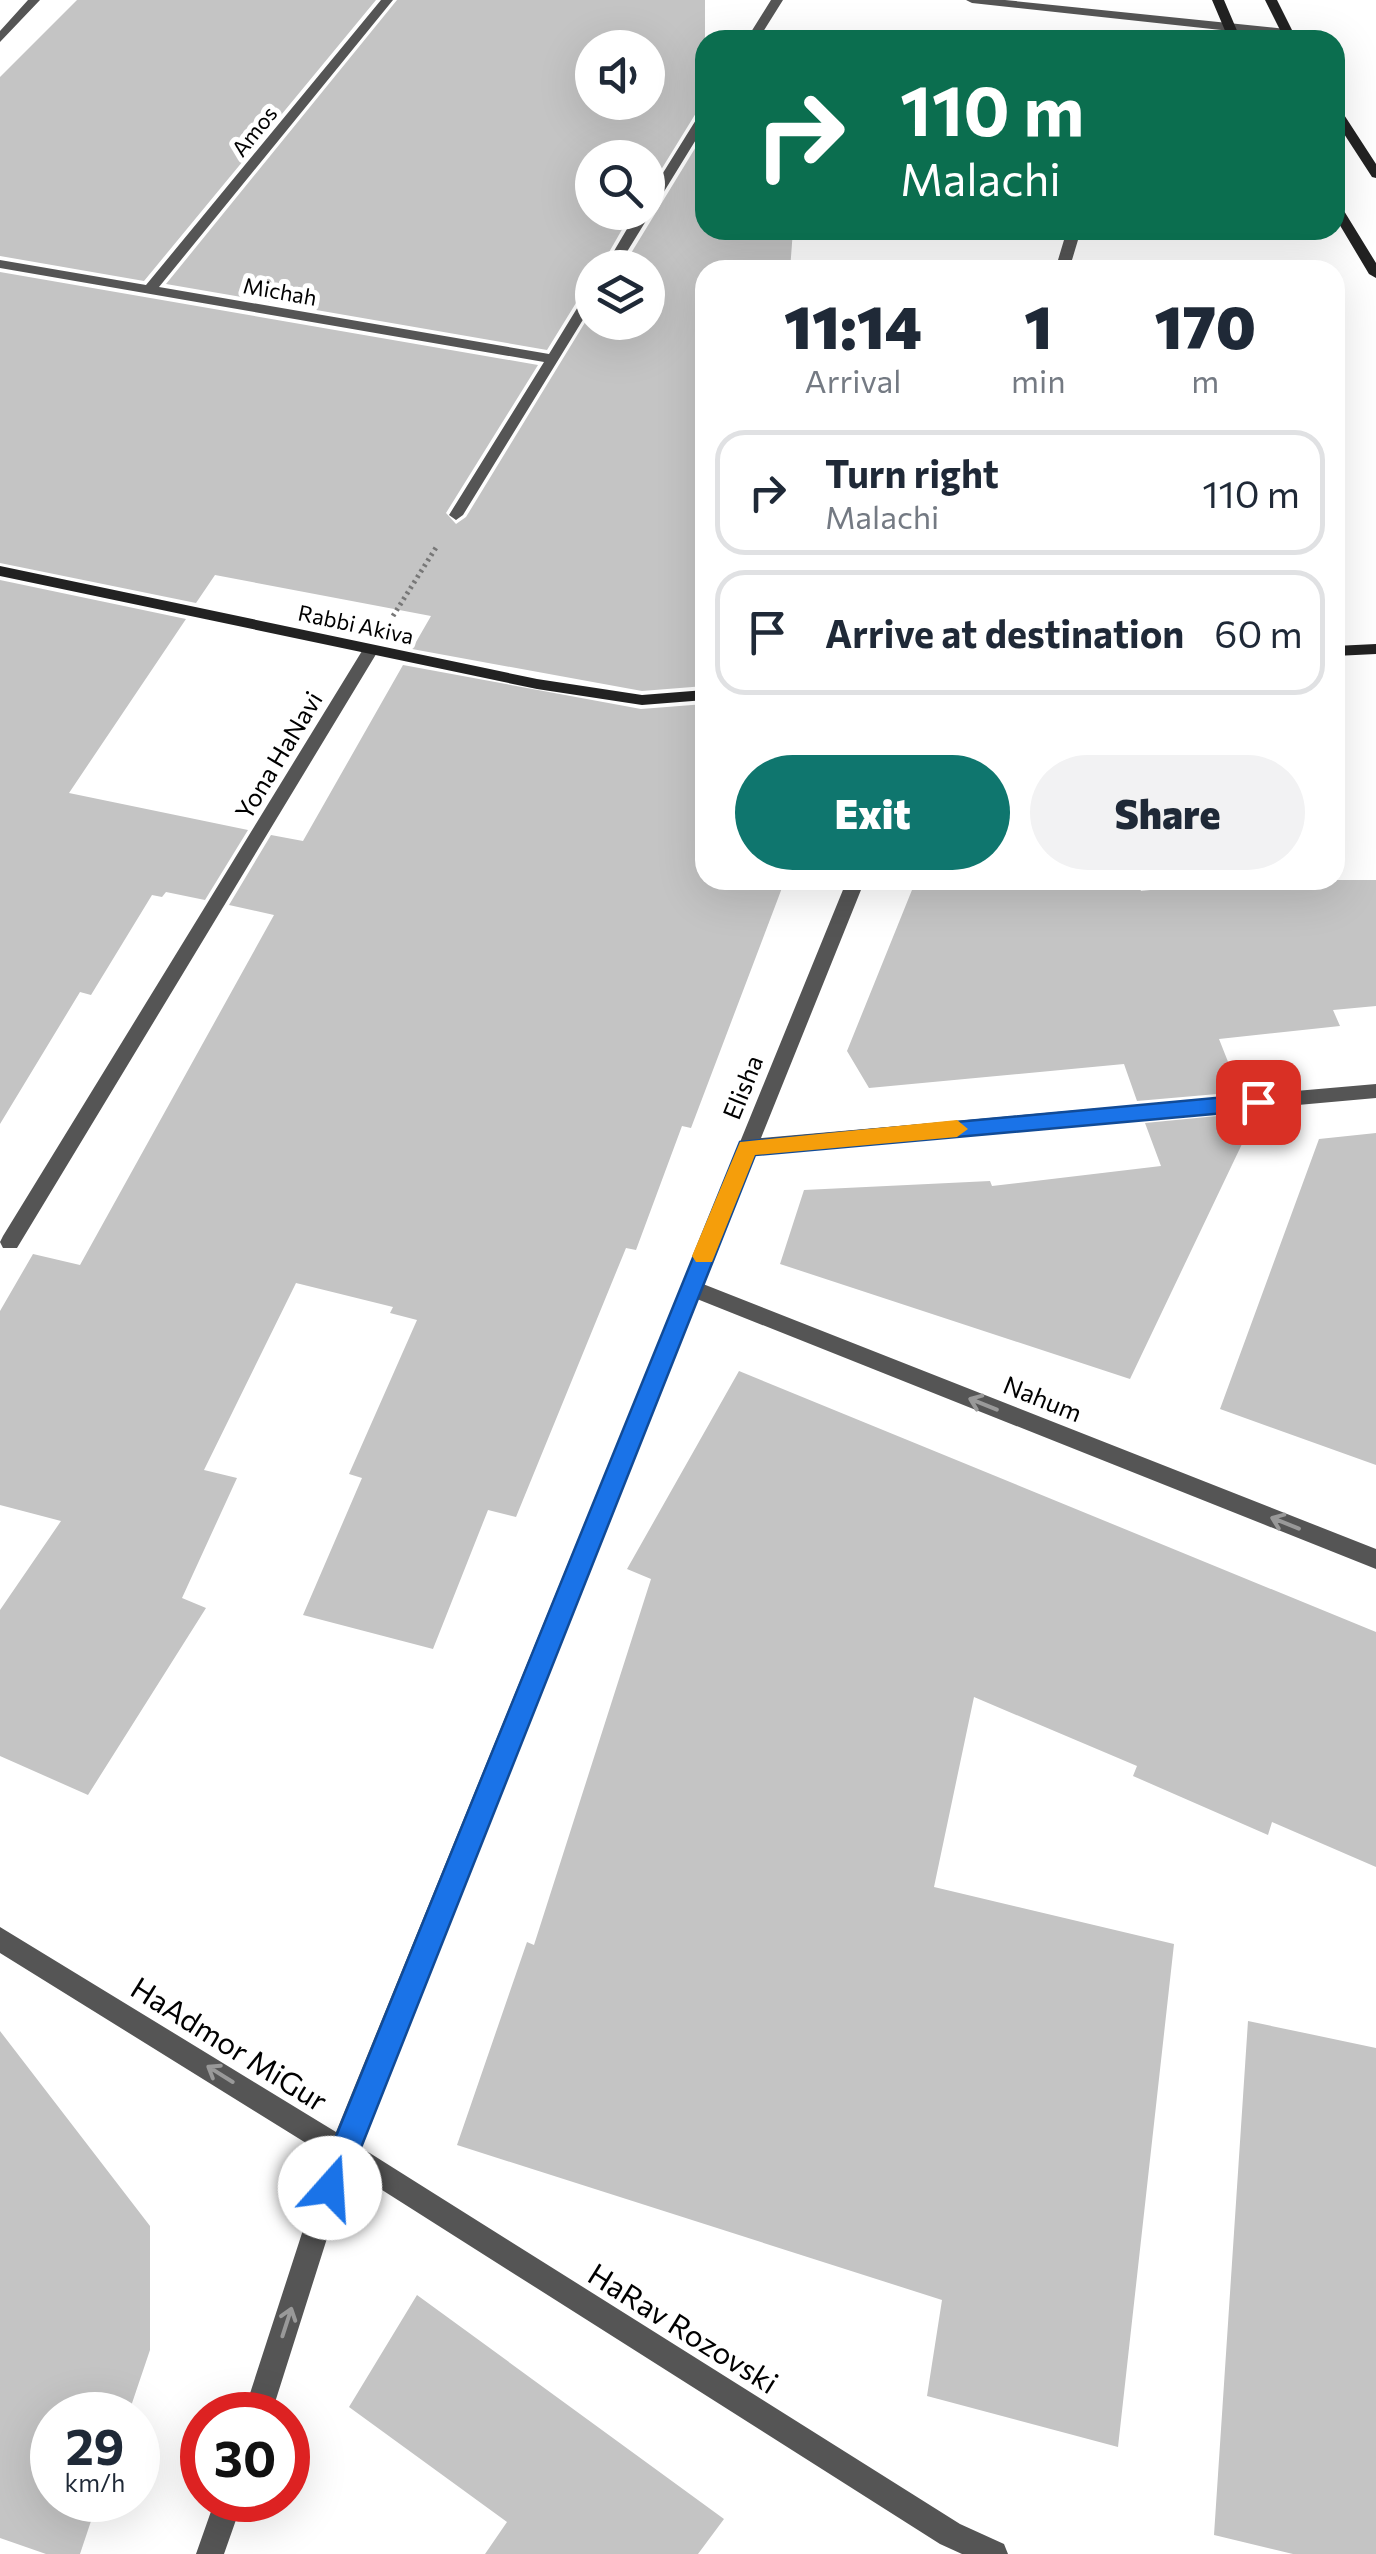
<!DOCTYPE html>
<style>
:root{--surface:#fff;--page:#f2f2f3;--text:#1f2937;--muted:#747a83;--line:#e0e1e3;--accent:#0f766e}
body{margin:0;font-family:Commissioner,sans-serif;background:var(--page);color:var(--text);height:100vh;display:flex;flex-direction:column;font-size:38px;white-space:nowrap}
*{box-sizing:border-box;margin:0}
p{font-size:32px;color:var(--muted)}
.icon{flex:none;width:55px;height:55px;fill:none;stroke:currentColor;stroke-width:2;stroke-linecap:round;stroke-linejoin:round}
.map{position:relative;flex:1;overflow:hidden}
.sheet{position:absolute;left:695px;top:260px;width:650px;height:630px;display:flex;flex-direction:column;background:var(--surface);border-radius:30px;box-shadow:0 10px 40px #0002}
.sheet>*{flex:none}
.top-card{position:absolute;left:695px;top:30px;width:650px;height:210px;border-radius:30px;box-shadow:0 10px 40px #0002;background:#0b6e4f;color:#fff;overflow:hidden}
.fabs{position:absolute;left:575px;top:30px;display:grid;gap:20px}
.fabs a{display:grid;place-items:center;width:90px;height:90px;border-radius:50%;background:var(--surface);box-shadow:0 10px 40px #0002;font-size:50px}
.speed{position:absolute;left:30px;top:2392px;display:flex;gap:20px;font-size:50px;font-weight:700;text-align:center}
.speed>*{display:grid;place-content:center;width:130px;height:130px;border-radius:50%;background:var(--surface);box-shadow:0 10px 40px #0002;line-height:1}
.speed small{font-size:25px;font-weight:400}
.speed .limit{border:15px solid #d22;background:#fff;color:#111}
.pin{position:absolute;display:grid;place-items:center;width:85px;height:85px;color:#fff;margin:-42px;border-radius:20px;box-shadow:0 5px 15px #0006}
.me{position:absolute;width:110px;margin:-55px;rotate:19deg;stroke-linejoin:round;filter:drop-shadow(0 0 8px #0008)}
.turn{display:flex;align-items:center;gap:35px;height:210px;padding:0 40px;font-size:45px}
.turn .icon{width:130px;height:130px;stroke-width:2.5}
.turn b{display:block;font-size:70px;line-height:85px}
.eta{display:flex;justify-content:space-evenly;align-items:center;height:170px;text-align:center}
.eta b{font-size:60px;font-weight:800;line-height:70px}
.primary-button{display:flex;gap:20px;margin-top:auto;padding:20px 40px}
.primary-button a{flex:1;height:115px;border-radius:60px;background:var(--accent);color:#fff;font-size:40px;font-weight:800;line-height:115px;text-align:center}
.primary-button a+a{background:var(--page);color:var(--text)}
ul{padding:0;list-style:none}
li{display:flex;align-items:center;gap:30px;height:125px;margin:0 20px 15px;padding:0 20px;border:5px solid var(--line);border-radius:30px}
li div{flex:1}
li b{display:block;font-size:38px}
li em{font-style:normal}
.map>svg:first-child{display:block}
.building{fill:#c4c4c4;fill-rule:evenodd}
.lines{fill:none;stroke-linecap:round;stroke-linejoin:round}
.path{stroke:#777;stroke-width:5;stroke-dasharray:2.5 4;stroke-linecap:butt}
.street{fill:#555;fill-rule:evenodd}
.secondary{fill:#222;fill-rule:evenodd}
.oneway{stroke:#999}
.route{fill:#1a73e8;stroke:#114b97;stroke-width:2.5}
.slow{fill:#f59e0b}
.labels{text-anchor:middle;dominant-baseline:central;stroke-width:10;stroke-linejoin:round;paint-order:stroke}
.far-street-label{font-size:22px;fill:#000;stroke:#fff}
.street-label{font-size:25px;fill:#000;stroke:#fff}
.near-street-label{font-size:30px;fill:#000;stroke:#fff}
</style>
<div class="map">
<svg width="1376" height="2554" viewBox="0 0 1376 2554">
<rect width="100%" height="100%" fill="#fff"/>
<path class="building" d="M77,0H376L144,281L0,256V77Z
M397,0H705V107L696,113L648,191V158H592V212H632L600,268H592V288L584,290L547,350L166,284ZM592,48H648V102H592Z
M705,132V230H793L790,270H705V686L642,691L412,649L431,616L215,575L196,603L0,563V272L538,365L446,513L456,524L466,517L592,311V322H648V268H622Z
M0,580L186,619L69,793L248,830L205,900L166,892L162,897L152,895L91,995L80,992L0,1124Z
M403,665L641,709L705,704V880H785L691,1128L682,1126L636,1250L626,1248L516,1517L488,1510L433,1649L303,1615L362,1478L349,1474L417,1320L390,1313L393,1307L296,1283L204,1470L237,1478L182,1598L206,1608L88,1795L0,1756V1610L61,1521L0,1505V1311L33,1254L80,1265L274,915L229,905L271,835L303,841Z
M916,880H1136L1141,891L1244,880H1376V1006L1333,1010L1340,1026L1219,1039L1240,1092L1137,1101L1124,1064L869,1088L847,1051Z
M1248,1113L1252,1123L1130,1379L780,1264L804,1190L990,1181L992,1186L1161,1166L1145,1123Z
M1376,1133V1465L1220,1409L1319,1139Z
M739,1371L1376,1632V1867L1272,1822L1268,1835L1133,1776L1137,1766L974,1697L934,1887L1174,1944L1118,2447L927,2396L942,2300L457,2145L527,1942L534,1945L651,1579L627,1569Z
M1248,2021L1376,2048V2554H1293L1214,2535Z
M0,2031L150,2226V2350L128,2415H52V2500H98L80,2554H46L0,2538Z
M417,2295L724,2519L698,2554H485L507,2522L349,2407Z"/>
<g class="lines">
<path class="path" d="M393,616L437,546"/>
<path class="street" d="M28,0H40L0,42V31Z
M381,0H393L159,287L549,354L587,292L592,291V305L463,515L456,520L449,515L544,362L0,268V260L146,285Z
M771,0H783L758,40H746Z
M966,0H1005L1286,29L1292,33L1286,37L972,3Z
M705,111V125L617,268H604L637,212H648V197L699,115Z
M1067,230H1081L1069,270H1055Z
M370,646L378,651L17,1248H3L0,1242L3,1236L362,651Z
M847,880H865L761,1138L1376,1084V1098L755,1154L703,1284L1376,1549V1569L697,1299L357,2145L960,2524L1004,2544L1008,2554H962L940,2544L349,2169L271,2415H243L327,2156L0,1953V1927L336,2132Z
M215,2500H243L224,2554H196Z"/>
<path class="secondary" d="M1212,0H1224L1241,40H1229Z
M1265,0H1277L1297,40H1285Z
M1335,106L1339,107L1376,164V178L1372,177L1335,120Z
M1335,202L1341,206L1376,263V278L1369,274L1335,217Z
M0,566L537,679L642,695L705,690V700L642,705L537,689L0,576Z
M1376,644V654L1335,656V646Z"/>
</g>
<defs><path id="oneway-shaft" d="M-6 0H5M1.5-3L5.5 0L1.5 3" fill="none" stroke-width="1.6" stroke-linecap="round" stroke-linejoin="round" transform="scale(2.5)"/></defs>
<g class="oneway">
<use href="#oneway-shaft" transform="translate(983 1404) rotate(-158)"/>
<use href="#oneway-shaft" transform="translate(1285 1523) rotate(-158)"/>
<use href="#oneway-shaft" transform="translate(220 2074) rotate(-148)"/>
<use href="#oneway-shaft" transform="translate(287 2322) rotate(-72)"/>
</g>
<path class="route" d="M1258,1094L1269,1102L1258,1110L755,1155L341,2198L330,2202L320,2198L315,2188L740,1142Z"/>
<path class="slow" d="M957,1120L968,1129L957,1137L755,1155L712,1262H696L692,1256L740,1142Z"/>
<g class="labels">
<g class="far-street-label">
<text transform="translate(254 131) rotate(-51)">Amos</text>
<text transform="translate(280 291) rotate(10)">Michah</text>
<text transform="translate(356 624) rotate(12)">Rabbi Akiva</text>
</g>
<g class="street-label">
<text transform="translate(278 755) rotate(-59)">Yona HaNavi</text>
<text transform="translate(742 1087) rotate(-68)">Elisha</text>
<text transform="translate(1043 1398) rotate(22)">Nahum</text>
</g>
<g class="near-street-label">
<text transform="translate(230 2043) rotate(32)">HaAdmor MiGur</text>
<text transform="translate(684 2327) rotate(32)">HaRav Rozovski</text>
</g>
</g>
</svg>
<div class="fabs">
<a><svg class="icon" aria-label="sound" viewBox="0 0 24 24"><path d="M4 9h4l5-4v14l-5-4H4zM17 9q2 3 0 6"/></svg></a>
<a><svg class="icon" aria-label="search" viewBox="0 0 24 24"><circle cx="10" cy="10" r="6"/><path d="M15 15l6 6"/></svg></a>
<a><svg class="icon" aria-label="layers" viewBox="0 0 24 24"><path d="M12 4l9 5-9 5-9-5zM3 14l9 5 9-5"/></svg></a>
</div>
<div class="speed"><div>29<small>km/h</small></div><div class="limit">30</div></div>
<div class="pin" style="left:1258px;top:1102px;background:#d93025"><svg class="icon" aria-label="arrive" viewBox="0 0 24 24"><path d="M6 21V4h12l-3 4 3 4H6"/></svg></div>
<svg class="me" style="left:330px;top:2188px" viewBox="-20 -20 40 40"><circle r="19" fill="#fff"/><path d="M0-13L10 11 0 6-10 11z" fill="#1a73e8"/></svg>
<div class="top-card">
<div class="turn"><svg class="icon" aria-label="right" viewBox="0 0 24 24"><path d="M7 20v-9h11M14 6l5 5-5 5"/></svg><div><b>110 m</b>Malachi</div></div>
</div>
<section class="sheet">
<div class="eta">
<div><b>11:14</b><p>Arrival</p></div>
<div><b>1</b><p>min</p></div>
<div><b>170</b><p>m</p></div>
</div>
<ul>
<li><svg class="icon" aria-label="right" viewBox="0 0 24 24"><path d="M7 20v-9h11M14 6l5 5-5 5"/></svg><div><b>Turn right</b><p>Malachi</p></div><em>110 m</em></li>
<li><svg class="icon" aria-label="arrive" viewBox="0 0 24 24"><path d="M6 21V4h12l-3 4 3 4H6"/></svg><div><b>Arrive at destination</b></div><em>60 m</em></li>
</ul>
<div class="primary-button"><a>Exit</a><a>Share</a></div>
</section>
</div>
